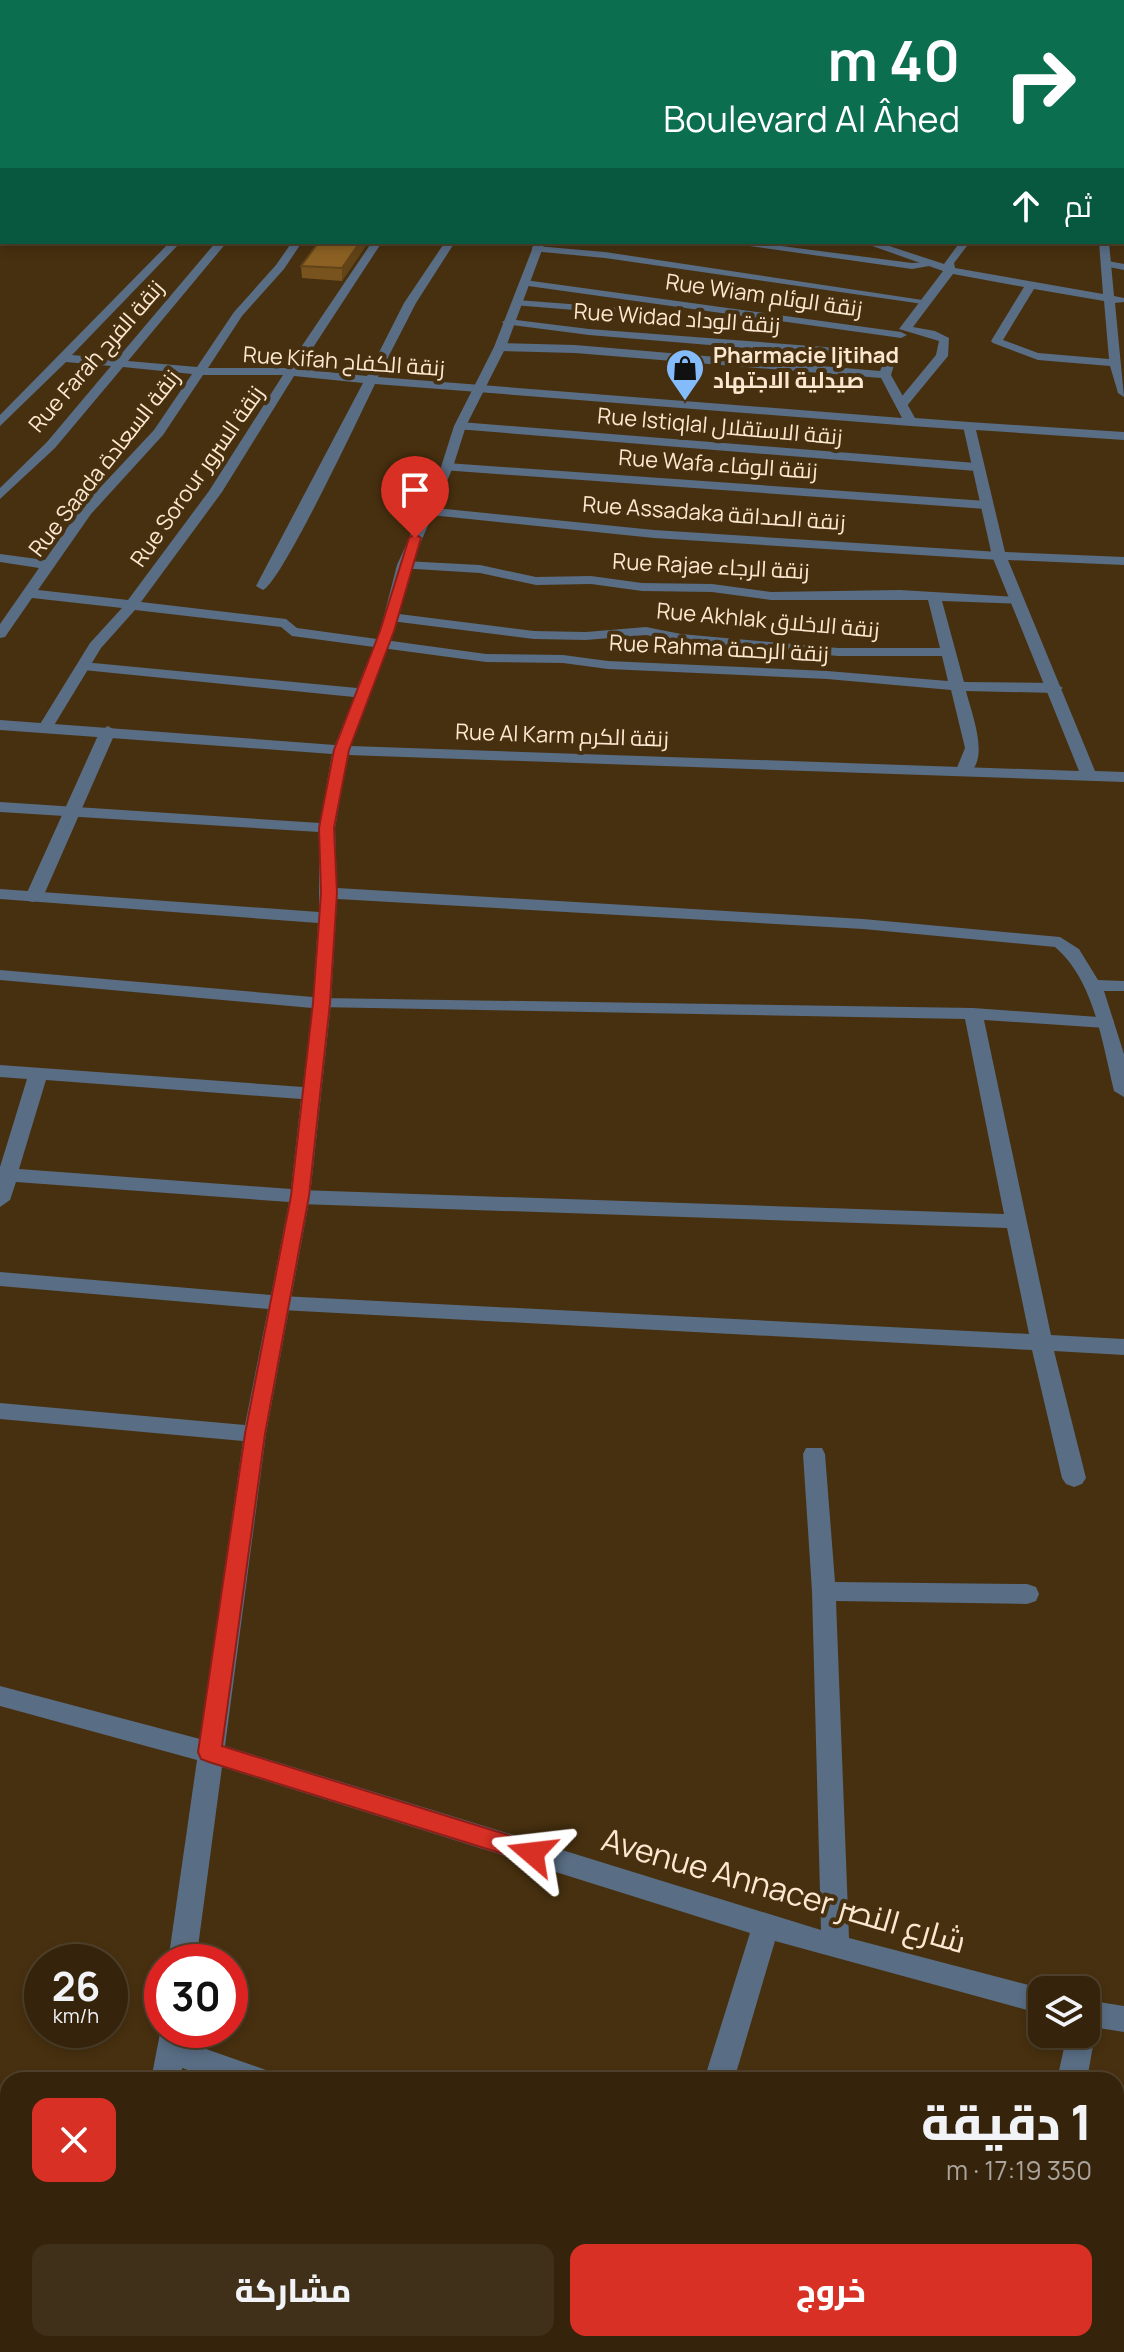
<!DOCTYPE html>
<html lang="ar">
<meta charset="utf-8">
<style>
:root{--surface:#35240b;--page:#403019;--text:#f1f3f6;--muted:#aaa49d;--line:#4f412c;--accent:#d93025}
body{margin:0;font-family:Manrope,Cairo,sans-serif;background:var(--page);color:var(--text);direction:rtl;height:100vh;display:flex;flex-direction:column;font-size:30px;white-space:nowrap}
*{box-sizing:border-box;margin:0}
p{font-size:26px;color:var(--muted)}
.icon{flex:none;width:44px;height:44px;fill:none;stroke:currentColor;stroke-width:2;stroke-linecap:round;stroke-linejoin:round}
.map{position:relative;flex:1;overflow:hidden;direction:ltr}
.details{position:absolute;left:0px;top:2072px;width:1124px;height:280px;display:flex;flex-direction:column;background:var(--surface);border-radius:24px 24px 0 0;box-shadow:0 4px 12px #0003,0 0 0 2px var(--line);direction:rtl}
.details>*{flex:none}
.banner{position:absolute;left:0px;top:0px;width:1124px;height:244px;box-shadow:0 4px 12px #0003,0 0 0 2px var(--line);direction:rtl;background:#0b6e4f;color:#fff;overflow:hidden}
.buttons{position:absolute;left:1028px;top:1976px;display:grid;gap:16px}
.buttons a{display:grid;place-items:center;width:72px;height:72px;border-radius:16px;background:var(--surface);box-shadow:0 4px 12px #0003,0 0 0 2px var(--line);font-size:40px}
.speed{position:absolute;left:24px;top:1944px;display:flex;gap:16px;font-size:40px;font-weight:700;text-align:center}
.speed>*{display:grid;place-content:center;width:104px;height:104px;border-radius:50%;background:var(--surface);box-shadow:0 4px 12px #0003,0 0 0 2px var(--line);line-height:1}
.speed small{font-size:20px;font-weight:400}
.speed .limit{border:12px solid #d22;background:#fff;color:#111}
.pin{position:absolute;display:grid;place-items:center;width:68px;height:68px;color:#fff;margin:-82px -34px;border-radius:50% 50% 50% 0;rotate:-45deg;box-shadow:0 0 8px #0007}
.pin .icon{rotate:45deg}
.me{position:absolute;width:88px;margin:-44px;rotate:287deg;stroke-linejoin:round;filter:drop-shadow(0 0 6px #0008)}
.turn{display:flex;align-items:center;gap:28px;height:168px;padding:0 32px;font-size:36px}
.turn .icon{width:104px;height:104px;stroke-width:2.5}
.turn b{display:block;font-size:56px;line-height:68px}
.then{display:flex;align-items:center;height:76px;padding:0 32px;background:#0003;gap:16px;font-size:30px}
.round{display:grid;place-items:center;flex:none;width:84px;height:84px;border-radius:16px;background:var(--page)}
.headline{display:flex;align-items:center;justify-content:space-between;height:136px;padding:0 32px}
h1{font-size:48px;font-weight:800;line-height:60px}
.primary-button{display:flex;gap:16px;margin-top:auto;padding:16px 32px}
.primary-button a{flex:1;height:92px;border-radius:16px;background:var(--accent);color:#fff;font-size:32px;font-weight:800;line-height:92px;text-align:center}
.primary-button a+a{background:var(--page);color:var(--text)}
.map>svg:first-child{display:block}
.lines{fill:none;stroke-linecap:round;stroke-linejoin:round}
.pedestrian{fill:#596d84;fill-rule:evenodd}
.minor{fill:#596d84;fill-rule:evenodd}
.tertiary{fill:#596d84;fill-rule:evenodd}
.wall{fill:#78531e}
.shaded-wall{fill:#624418}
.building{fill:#8c6123;stroke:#624418;stroke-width:2}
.route{fill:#d93025;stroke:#8d1f18;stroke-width:2}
.labels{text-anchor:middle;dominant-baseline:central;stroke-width:8;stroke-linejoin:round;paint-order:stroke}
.far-street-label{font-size:22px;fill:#fce8d0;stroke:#47300f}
.far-poi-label{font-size:22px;font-weight:bold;fill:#fce8d0;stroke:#47300f;text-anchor:start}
.near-street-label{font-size:32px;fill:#fce8d0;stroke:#47300f}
</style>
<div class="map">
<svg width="1124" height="2352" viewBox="0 0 1124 2352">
<rect width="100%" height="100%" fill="#47300f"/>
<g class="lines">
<path class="pedestrian" d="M170,242H181L72,355L117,359L216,242H227L128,361L197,367L234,312L276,265L292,242H302L284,269L242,316L208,368H287L372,242H382L299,369L367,376L404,303L445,242H455L416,303L378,377L902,418L881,378L575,353L500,351L494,347L500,343L575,345L880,371L884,362L888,361L894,365L891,375L915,418L969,422L975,426L969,430L911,426L375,384C361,413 281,583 263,590L256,586L363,383L294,376L222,492L141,602L286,619L297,628L486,654L563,655L608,661L827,671L948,681L942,656H838L681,642L646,635L586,640L534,639L391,621L384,617L391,613L534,631L586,632L646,627L681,634L838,648H940L928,600H771L712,592L642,591L591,584L536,585L480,573L399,568L397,565L404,561L480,565L536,577L591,576L642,583L712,584L771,592L900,590L1017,597L1024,601L1022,604L942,601L964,682L1055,683L1063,688L1055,693L966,691C971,712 993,765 964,775L956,770L965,748L951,690L827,679L608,669L563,663L486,662L292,636L281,627L135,610L101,648L50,732H40L37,729L90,643L122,608L32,598L5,637L0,638V624L39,568L0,562V554L45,560L81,508L154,430L192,374L123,367L55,448L0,499V488L47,442L111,366L66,362L0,426V415ZM203,375H283L209,491L128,600L38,590L91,514L163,435Z
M721,242H751L912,263L930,262L935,265L912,269Z
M536,246L605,252L929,301L923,304L605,258L532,251V247Z
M1108,261L1124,264V270L1104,266L1103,264Z
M525,280L901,332L907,335L901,338L521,285L519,283Z
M517,300L661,311L667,314L661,317L513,305V301Z
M508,319L589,329L890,352L896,356L890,360L589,335L504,324L502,322Z
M460,422L976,463L982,467L976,471L456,429L454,426Z
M447,463L986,501L993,505L986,509L442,470L441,467Z
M426,507L654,530L999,552L1006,556L999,560L654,538L421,514V508Z
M108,726L116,731L43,897L34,902L28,901L25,897L100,731Z
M322,998L973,1008L1112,1018L1114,1022L1112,1026L1105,1028L984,1020L1051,1335L1124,1339V1355L1054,1351L1086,1478L1082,1484L1074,1487L1066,1484L1062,1478L1032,1350L281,1310L273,1308L270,1303L273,1298L281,1296L1029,1334L1007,1228L300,1204L290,1197L300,1190L1004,1214L965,1019L316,1007L313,1003Z"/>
<path class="minor" d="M244,0H260L262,2H246Z
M323,0H333L322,2Z
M392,0H401L391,2Z
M573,0H582L572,2Z
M597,0H606L596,2Z
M690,0H699L689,2Z
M875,0H907L909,2H877Z
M1122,14H1124V20H1122Z
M1124,88V102L1122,103V89Z
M1122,149H1124V155H1122Z
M1122,230H1124V237H1122Z
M535,242H545L506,347L466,426L453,467L411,565L394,631L351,746L1079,771L992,556L963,426L969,422L1124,432V440L976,430L1005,552L1124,557V565L1008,560L1095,771L1124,772V782L348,755L335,828L337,888L863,919L1060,937L1079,949L1098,980L1124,981V991H1104L1124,1054V1097L1114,1091C1102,1042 1094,980 1055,947L863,929L337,899L331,1003L310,1196L266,1434L225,1746L821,1930L812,1591L803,1454L806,1448H822L825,1454L835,1582L1027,1584L1036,1587L1039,1594L1036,1601L1027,1604L836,1601L849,1938L1048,1990H1042V2014L775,1941L734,2080H704L750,1933L222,1767L196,1962H168L197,1760L0,1706V1686L200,1739L243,1441L0,1419V1403L245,1425L268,1309L0,1286V1272L271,1295L289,1202L16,1182L10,1200L0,1207V1167L27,1079L0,1077V1065L303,1087L312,1008L0,980V970L313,997L318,923L0,899V889L319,912V832L0,812V802L320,823L332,754L0,730V720L335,745L354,697L83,670L76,666L83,662L357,688L380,631L397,565L441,467L454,426L494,347ZM46,1080L301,1099L291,1189L19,1169Z
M861,242H877L944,264L960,242H970L954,263L955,268L1103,294L1099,242H1109L1114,296L1124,298V302L1115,303L1124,397L1118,393L1110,366L1038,360L993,343L991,341L1024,287L953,274L913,327L935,331L949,338L948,356L906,407H898V401L936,355L939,341L899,329L943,271ZM1034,289L1104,301L1109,359L1038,353L1003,340Z
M1086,2000L1124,2006V2032L1092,2027L1095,2034L1087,2080H1057L1067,2034H1086Z
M162,2023V2030H187L186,2042L266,2070L271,2080H217L182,2068L181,2080H151Z
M114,2344H146L145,2352H113Z
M289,2344H342L345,2352H292Z
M624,2344H656L653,2352H621Z
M1032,2344H1100L1103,2352H1035Z"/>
<path class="tertiary" d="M0,55H2V61H0Z
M1122,103H1124V109H1122Z
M1122,183H1124V189H1122Z
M1122,198H1124V204H1122Z"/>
</g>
<path class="wall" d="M365,247L342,281L302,278L301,266Z
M465,2344H606L603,2352H486Z"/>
<path class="shaded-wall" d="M360,242H364L365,247L342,281V268Z
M600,2344H606L603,2352H597Z"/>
<path class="building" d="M319,242H360L342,268L301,266Z
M519,2344H600L597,2352H540Z"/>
<path class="route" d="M415,534L421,538L394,631L349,750L334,828L337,893L330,1003L309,1196L265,1434L222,1746L540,1845L544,1853L540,1860L532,1863L209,1762L201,1759L198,1752L245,1434L291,1196L313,1003L321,893L319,828L334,750L380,631L409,538Z"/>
<defs>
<symbol id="shop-pin" viewBox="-11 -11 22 30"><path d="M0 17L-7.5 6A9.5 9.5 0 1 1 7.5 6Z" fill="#84bcfb" stroke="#47300f"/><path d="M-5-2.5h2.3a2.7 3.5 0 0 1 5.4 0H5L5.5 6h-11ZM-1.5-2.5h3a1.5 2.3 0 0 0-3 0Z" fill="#111"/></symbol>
</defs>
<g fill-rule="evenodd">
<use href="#shop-pin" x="663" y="346" width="44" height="60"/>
</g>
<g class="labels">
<g class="far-street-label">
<text transform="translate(764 295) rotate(8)">Rue Wiam زنقة الوئام</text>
<text transform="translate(677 318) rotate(4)">Rue Widad زنقة الوداد</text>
<text transform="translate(96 356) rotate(-49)">Rue Farah زنقة الفرح</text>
<text transform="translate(344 361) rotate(4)">Rue Kifah زنقة الكفاح</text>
<text transform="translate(720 426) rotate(5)">Rue Istiqlal زنقة الاستقلال</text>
<text transform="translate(104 463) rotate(-52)">Rue Saada زنقة السعادة</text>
<text transform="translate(718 464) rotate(4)">Rue Wafa زنقة الوفاء</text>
<text transform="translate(197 476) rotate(-55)">Rue Sorour زنقة السرور</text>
<text transform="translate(714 513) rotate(4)">Rue Assadaka زنقة الصداقة</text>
<text transform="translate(711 566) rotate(3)">Rue Rajae زنقة الرجاء</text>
<text transform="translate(768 620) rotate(5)">Rue Akhlak زنقة الاخلاق</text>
<text transform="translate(719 648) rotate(3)">Rue Rahma زنقة الرحمة</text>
<text transform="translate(562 735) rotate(2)">Rue Al Karm زنقة الكرم</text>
</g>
<g class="far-poi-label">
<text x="713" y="355">Pharmacie Ijtihad<tspan x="713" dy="25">صيدلية الاجتهاد</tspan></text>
</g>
<g class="near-street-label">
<text transform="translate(784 1890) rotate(16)">Avenue Annacer شارع النصر</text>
</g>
</g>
</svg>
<div class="buttons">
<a><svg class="icon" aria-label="layers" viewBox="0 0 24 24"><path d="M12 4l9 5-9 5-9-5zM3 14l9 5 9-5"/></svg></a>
</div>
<div class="speed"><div>26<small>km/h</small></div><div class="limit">30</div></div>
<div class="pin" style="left:415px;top:538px;background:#d93025"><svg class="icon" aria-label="arrive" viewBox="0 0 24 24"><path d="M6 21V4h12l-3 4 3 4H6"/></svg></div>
<svg class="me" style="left:532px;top:1853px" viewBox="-20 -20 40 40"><path d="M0-17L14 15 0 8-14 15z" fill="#d93025" stroke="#fff" stroke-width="4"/></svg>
<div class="banner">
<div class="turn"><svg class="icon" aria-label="right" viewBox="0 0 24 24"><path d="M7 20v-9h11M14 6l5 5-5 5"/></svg><div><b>40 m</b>Boulevard Al Âhed</div></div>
<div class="then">ثم<svg class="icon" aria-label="ahead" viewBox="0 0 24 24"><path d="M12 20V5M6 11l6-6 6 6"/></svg></div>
</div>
<section class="details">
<div class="headline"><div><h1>1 دقيقة</h1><p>350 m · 17:19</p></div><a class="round" style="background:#d93025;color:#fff"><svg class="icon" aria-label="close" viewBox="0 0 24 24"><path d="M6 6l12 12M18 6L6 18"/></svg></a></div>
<div class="primary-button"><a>خروج</a><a>مشاركة</a></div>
</section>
</div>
